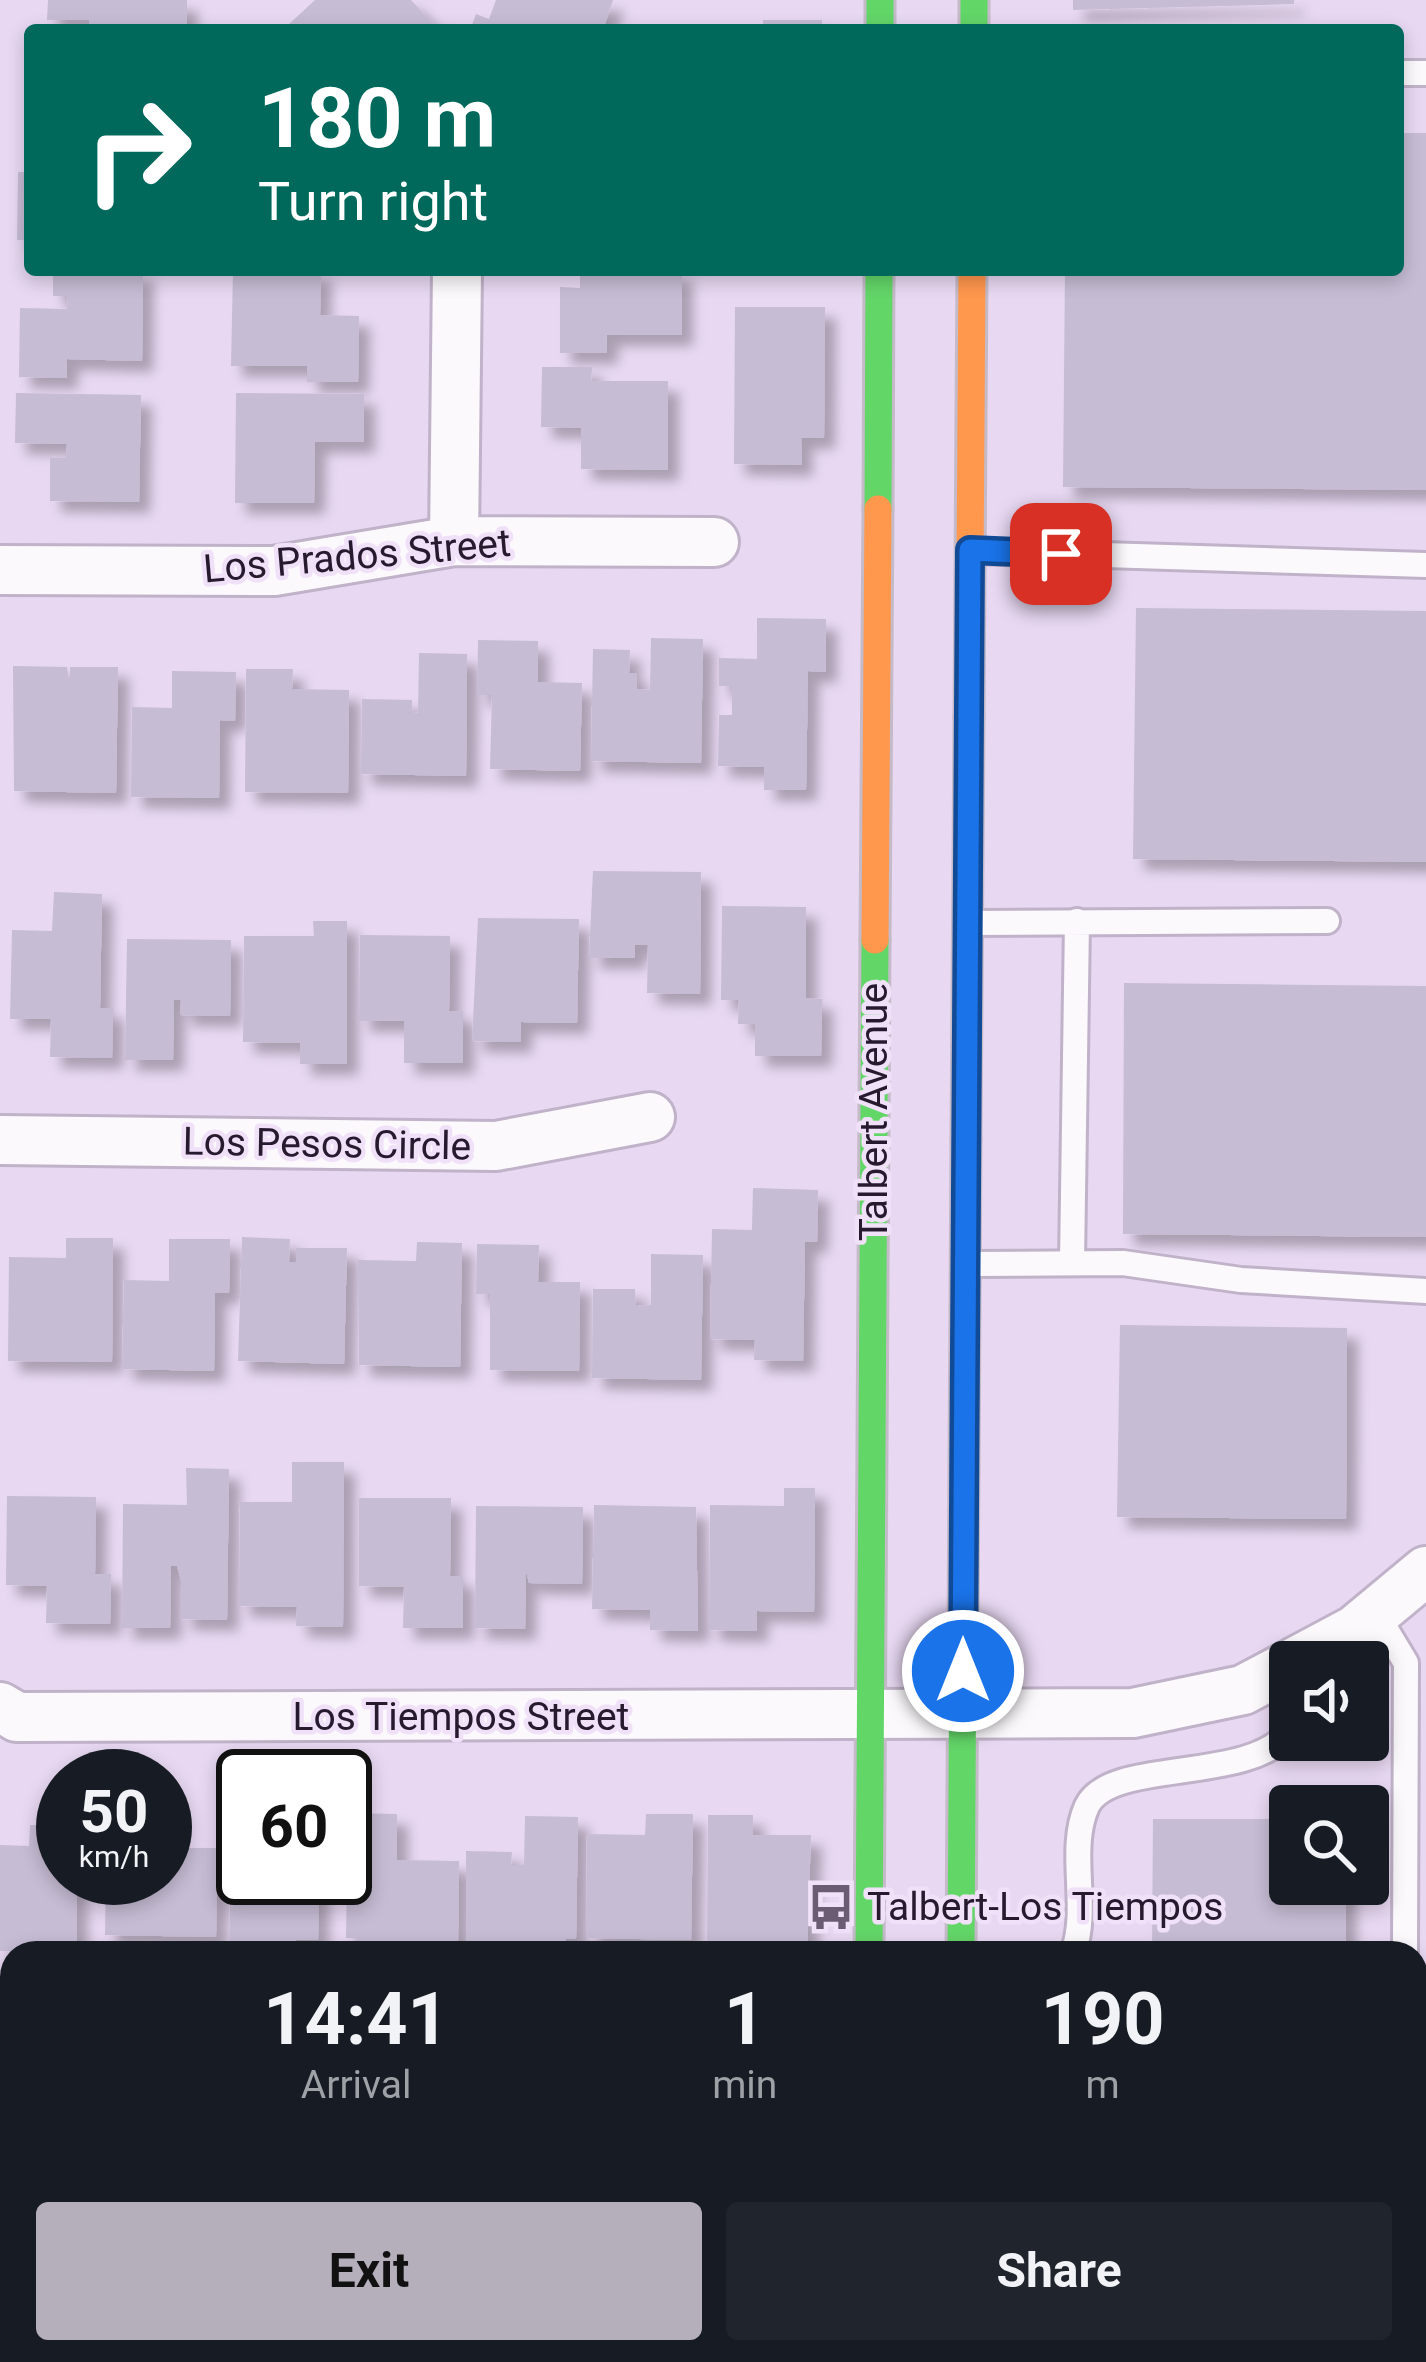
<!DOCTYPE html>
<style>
:root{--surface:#171b24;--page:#20242c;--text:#f1f3f6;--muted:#9ea1a6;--accent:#b5afbb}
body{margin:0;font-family:Roboto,sans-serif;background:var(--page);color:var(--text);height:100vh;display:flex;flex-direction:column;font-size:45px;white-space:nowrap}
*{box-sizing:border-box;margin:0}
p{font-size:39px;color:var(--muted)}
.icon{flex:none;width:66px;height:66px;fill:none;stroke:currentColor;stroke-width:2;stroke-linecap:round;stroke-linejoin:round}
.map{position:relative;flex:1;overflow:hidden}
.drawer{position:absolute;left:0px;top:1941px;width:1428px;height:423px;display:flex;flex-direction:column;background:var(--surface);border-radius:36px 36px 0 0;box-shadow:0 6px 18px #0003}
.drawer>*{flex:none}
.top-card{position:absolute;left:24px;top:24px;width:1380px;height:252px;border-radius:12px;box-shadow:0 6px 18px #0003;background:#00695c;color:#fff;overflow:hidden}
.fabs{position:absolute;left:1269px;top:1641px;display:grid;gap:24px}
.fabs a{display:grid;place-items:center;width:120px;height:120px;border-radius:12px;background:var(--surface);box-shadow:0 6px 18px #0003;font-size:60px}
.speed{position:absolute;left:36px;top:1749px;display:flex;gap:24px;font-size:60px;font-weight:700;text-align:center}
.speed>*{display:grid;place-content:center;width:156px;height:156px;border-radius:50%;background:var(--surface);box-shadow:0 6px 18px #0003;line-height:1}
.speed small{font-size:30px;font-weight:400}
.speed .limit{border:6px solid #111;border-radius:18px;background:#fff;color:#111}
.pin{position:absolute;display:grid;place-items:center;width:102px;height:102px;color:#fff;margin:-51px;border-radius:24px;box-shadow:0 6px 18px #0006}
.me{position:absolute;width:132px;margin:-66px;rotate:0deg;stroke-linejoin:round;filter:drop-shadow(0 0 9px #0008)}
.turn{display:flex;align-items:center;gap:42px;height:252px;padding:0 36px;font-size:54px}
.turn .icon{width:156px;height:156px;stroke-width:2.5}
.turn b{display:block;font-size:84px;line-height:102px}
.eta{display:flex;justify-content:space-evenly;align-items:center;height:204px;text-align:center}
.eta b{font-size:72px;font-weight:700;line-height:84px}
.cta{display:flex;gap:24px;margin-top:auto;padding:24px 36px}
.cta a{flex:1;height:138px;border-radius:12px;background:var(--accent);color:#111;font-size:48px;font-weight:700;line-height:138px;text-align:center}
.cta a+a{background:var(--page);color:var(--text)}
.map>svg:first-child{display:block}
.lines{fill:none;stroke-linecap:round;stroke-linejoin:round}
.stream{stroke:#86b2f4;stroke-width:12}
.building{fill:#c6bcd4;filter:url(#shadow)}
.lane-casing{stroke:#c0b2c8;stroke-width:30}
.street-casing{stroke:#c0b2c8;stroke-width:54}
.fast-casing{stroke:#c4bac8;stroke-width:33}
.slow-casing{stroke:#c4bac8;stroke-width:33}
.jam-casing{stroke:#c4bac8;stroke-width:33}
.lane{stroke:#fcf9fd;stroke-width:24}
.street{stroke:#fcf9fd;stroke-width:48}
.fast{stroke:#63d668;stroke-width:27}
.slow{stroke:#ff974d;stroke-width:27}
.jam{stroke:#b3261e;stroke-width:27}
.route-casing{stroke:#114b97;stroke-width:30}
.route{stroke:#1a73e8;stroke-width:21}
.labels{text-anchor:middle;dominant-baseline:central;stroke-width:9;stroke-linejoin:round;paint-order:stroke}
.street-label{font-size:39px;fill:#27192e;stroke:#f0e1f9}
.poi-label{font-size:39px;fill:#27192e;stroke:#f0e1f9;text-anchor:start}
</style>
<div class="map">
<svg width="1426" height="2362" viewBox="0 0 1426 2362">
<defs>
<filter id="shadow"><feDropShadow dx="11" dy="11" stdDeviation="6" flood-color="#0004"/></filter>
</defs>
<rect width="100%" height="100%" fill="#e8d8f2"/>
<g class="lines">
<path class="stream" d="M0,2067H12
M1416,2072H1426"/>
</g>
<path class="building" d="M48,0H187V30H89V20H47Z
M315,0H411L439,30H295L289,24Z
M496,0H613L603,30H470L476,14L489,19Z
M1073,0H1294V4L1073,10Z
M763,20H822V30H763Z
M1398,133H1426V490L1063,487L1065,270H1398Z
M18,172H30V240H17Z
M53,270H143L142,361L67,359V378L19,377L20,308L67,309L68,296H53Z
M233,270H321L320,315L359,316L358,382H307V366H231Z
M580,270H682V335H607V353H560V287L580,288Z
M735,307H825L824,438H801L802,465L734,464Z
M542,367H592L591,381H668V470L581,469V428L541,427Z
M16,393L141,395L139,502L50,501V458H66L67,444L15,443Z
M236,393L364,394V442H315L314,503H235Z
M1136,608L1426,611V862L1133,859Z
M757,618L826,619V672L808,671L806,790H764V767L718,766L719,715H732V686H719V658L757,659Z
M651,638L703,639L701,763L591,761L593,649L630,650L629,673H637V689L650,690Z
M478,640L538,641V682L582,683L580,771L490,769L492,695H477Z
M419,653L467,654L466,776L361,774L362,699L412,700V712L418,713Z
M13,666L67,667L70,687V667H118L116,793L14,791Z
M246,669H293L292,689L349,690L348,793L245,792Z
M172,671L236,672L235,721L220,720L219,798L131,797L132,707L172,708Z
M593,871L701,872L700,994L647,993L648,945H635V958H589Z
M54,892L102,894L100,1008H113L112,1058L50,1057L51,1019H10L12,930L52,931Z
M722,906L806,907V998L822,999L821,1056H755V1024H738L739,1000H721Z
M478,918L579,919L577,1023L521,1022V1042L472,1041Z
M313,921H347V1064H300V1043L243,1042L244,936H314Z
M360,935L450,936L449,1011H463V1063H404V1021H359Z
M127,939L231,940L230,1016L180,1015L181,1000H174L173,1060H125Z
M1124,983L1426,986V1237L1123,1234Z
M753,1188L818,1190L817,1242H805L803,1361L754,1360L755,1340L710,1339L712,1229L752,1230Z
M242,1237L290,1239L289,1262H296V1248H347L344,1364L238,1361Z
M66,1238H113L112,1362L8,1361L9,1257L66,1258Z
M169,1239H230L229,1293H215L214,1371L122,1369L124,1280L169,1281Z
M417,1242L462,1243L460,1367L359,1365L358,1260L416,1261Z
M477,1244L539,1245L538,1282H580L579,1371L490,1370V1294H476Z
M651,1254L703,1255L701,1380L592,1378L593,1289H635L636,1306L651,1305Z
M1120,1325L1347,1328L1346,1519L1117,1517Z
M292,1462H344L343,1627L296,1626L297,1607L239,1606L240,1502H292Z
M186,1468L229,1469L227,1620L181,1619V1580L177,1566H171L170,1628H122L123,1504L187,1505Z
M784,1488H815L814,1612L757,1611V1631L709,1630L710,1505L784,1506Z
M7,1496L96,1497L95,1574H111L110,1624L46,1623L47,1586L6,1585Z
M359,1498H451L450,1576H463V1628H403L404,1587L359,1586Z
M594,1505L696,1507L698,1631L650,1630V1610L592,1609Z
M476,1506L583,1507L582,1584L529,1583L526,1571L525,1629L475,1628Z
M348,1813L397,1814V1860L459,1861L458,1942L379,1941V1953H356V1938H346Z
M646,1814H693L691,1940L586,1938L587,1834L645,1835Z
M708,1815H753V1835H811L807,1953H707Z
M525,1816L578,1817L576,1939H566V1953H466V1851L512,1852L511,1865H524Z
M1153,1819H1290V1884H1346V1953H1152Z
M30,1825H63V1878H77V1952L0,1951V1845L29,1846Z
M231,1846L243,1847V1878H319L318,1940H296L295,1953H229Z
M174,1848H217L216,1937L105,1935L106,1878H165Z
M0,2161H12V2283H0Z
M1416,2224H1426V2362H1410V2352H1416Z"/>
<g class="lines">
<defs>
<path id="lane" d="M1398,73H1426
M973,551L1426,565
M970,923L1327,921
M1072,1263L1077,921
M968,1264L1123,1263L1241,1280L1426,1291
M1376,1613L1406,1663L1405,1953
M1073,1953C1090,1907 1067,1850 1087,1806C1111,1757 1250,1785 1290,1731"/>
<path id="street" d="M454,541L457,270
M0,570L274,571L454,541L714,542
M0,1140L496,1146L650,1117
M1295,1662L1355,1630L1426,1571
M0,1707L17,1717L1133,1713L1243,1690L1290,1665"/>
<path id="fast" d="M880,0V30
M974,0V30
M878,509L879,270
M869,1953L875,940
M961,1953L966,1140
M957,2352V2362"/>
<path id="slow" d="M969,717L972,270
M875,940L878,509
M867,2352V2362"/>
<path id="jam" d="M966,1140L969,717"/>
</defs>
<use href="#lane" class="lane-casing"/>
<use href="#street" class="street-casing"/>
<use href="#fast" class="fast-casing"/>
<use href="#slow" class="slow-casing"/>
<use href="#jam" class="jam-casing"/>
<use href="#lane" class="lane"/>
<use href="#street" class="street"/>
<use href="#fast" class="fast"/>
<use href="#slow" class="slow"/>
<use href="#jam" class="jam"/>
</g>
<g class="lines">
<defs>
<path id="route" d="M963,1671L970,550L1061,554"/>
</defs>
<use href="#route" class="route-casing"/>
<use href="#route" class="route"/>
</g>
<defs>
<symbol id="bus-bare" viewBox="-9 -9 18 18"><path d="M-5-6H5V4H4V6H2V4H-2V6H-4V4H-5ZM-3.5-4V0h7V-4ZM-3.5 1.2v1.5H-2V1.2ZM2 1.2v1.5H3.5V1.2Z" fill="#6b5c73" stroke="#f0e1f9" stroke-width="2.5" paint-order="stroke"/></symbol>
</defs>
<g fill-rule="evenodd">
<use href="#bus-bare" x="798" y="1874" width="66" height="66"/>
</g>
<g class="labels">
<g class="street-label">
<text transform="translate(357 556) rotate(-5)">Los Prados Street</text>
<text transform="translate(874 1112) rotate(-90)">Talbert Avenue</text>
<text transform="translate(327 1144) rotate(1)">Los Pesos Circle</text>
<text x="461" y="1717">Los Tiempos Street</text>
</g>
<g class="poi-label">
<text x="867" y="1907">Talbert-Los Tiempos</text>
</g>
</g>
</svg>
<div class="fabs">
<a><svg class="icon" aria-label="sound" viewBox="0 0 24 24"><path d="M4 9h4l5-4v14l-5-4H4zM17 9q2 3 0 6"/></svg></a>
<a><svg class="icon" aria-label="search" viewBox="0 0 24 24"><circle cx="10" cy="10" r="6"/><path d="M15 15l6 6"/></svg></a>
</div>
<div class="speed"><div>50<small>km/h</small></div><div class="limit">60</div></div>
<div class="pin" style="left:1061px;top:554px;background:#d93025"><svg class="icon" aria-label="arrive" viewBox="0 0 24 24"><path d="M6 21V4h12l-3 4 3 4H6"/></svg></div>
<svg class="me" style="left:963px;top:1671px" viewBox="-20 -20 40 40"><circle r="17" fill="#1a73e8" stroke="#fff" stroke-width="3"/><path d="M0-11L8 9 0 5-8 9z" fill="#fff"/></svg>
<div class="top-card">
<div class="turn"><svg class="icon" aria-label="right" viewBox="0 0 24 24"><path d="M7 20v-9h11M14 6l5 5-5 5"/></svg><div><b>180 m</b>Turn right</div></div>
</div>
<section class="drawer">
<div class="eta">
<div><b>14:41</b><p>Arrival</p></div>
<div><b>1</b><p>min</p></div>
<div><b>190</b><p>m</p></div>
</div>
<div class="cta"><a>Exit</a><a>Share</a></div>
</section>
</div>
